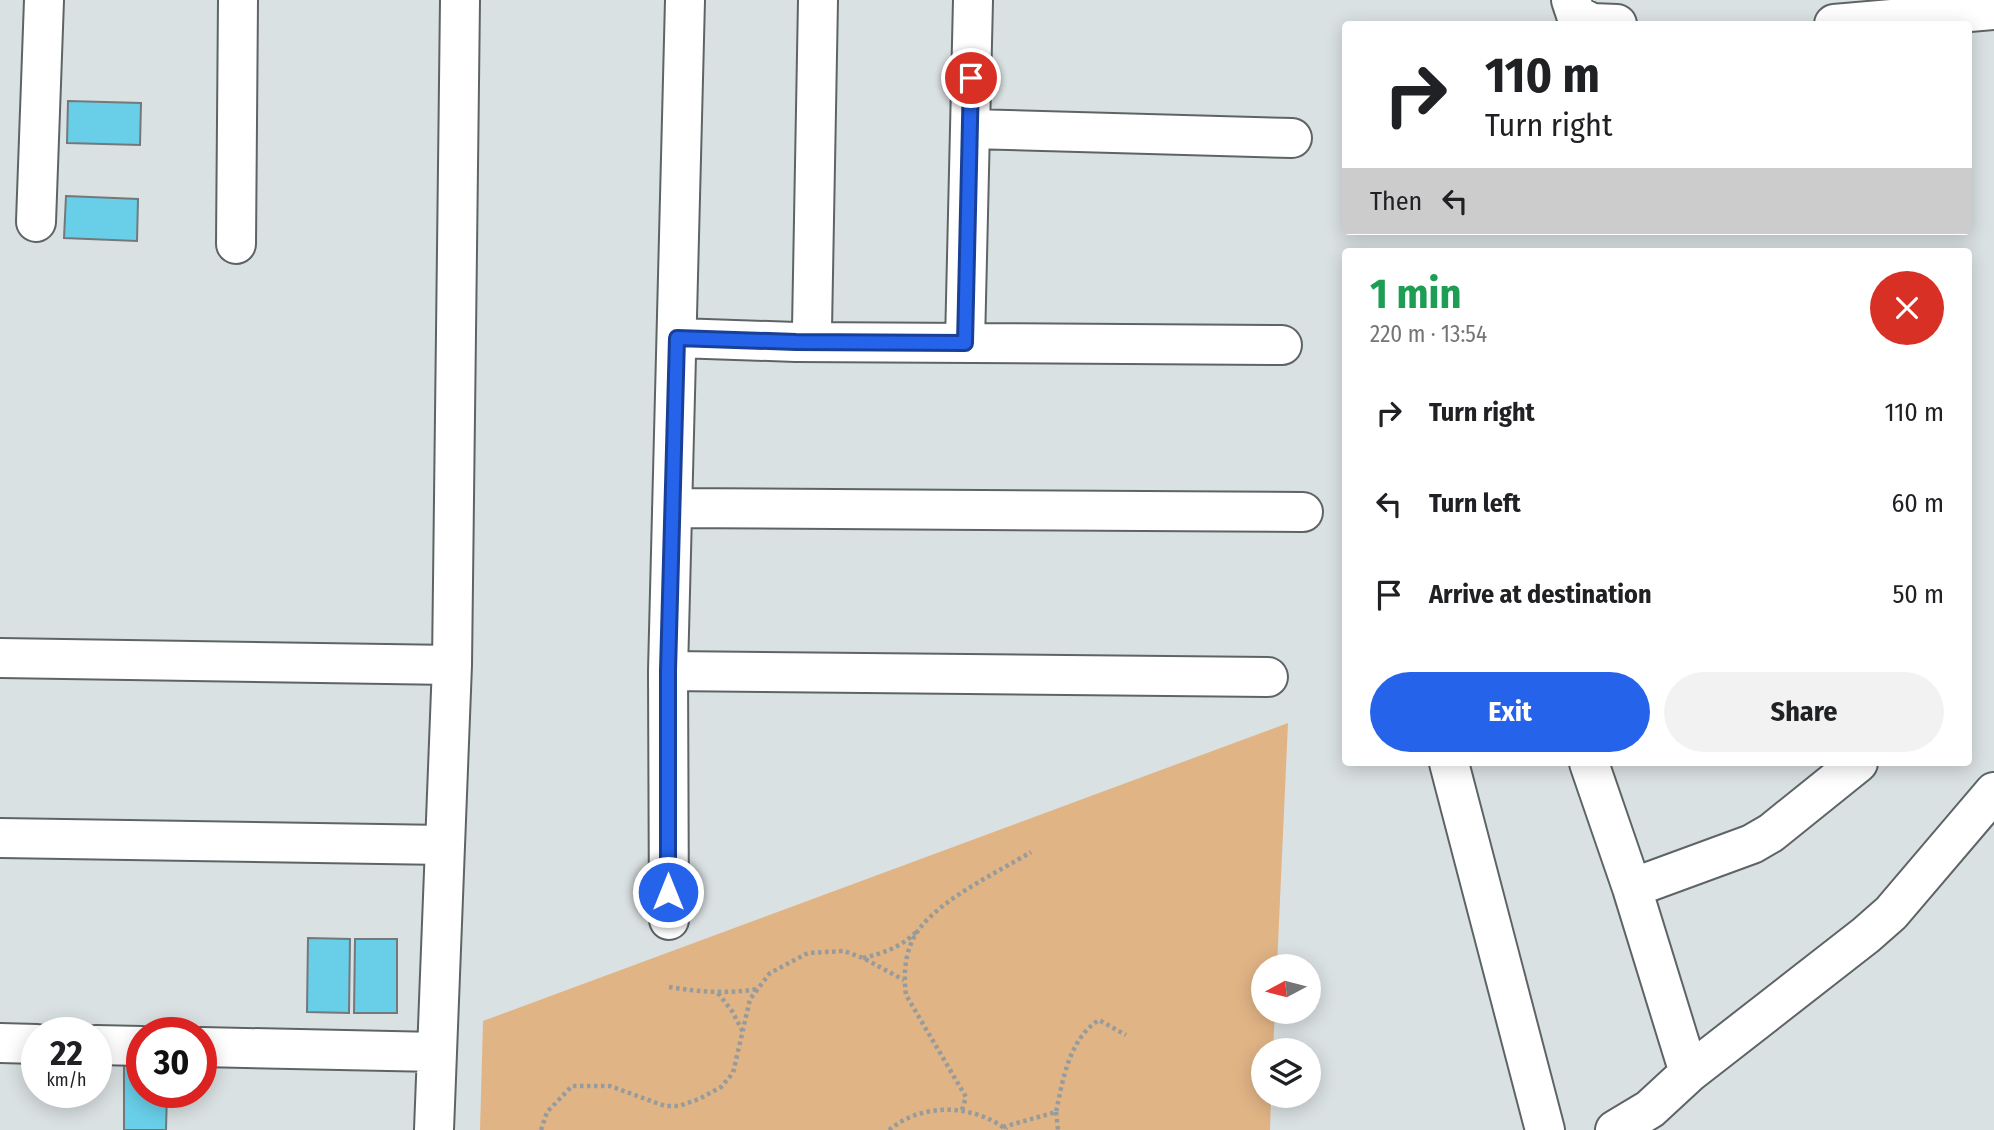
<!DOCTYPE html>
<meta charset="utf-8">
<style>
:root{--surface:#fff;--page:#f2f2f2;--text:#202124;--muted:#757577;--accent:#2563eb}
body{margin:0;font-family:"Fira Sans Condensed",sans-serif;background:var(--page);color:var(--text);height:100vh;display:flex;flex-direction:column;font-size:26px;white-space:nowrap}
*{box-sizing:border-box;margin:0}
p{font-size:23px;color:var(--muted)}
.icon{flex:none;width:38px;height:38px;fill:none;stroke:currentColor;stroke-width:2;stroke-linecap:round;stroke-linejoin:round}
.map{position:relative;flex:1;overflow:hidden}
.details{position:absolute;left:1342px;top:248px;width:630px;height:518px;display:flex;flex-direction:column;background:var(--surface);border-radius:7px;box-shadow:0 4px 18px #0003}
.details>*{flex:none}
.top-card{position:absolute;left:1342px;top:21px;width:630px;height:214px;border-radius:7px;box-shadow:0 4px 18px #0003;background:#fff;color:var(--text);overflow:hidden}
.needle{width:46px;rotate:263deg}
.buttons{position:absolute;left:1251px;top:954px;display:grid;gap:14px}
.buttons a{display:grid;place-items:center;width:70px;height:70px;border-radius:50%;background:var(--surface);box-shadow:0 4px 18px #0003;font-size:35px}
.speed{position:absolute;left:21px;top:1017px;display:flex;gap:14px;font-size:35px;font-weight:700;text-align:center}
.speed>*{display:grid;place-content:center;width:91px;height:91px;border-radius:50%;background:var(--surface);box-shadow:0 4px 18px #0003;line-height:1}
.speed small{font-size:18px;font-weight:400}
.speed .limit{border:10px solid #d22;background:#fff;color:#111}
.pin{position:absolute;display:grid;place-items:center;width:60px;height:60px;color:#fff;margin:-30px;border:4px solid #fff;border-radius:50%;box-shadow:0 2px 7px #0007}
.me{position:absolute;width:77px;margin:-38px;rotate:0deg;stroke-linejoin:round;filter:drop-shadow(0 0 5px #0008)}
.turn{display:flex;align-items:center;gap:24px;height:147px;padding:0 28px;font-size:32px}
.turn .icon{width:91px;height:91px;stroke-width:2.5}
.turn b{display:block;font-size:49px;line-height:60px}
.then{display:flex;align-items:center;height:66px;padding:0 28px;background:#0003;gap:14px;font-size:26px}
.round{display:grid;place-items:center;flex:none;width:74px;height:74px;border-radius:37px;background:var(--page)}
.summary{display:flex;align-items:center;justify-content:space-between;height:119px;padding:0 28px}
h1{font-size:42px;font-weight:700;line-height:52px;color:#1e9e55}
.primary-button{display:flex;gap:14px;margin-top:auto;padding:14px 28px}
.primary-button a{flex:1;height:80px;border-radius:42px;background:var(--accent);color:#fff;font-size:28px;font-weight:700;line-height:80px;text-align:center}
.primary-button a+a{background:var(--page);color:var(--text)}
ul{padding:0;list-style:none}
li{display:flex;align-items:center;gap:21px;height:91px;padding:0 28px}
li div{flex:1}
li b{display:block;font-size:26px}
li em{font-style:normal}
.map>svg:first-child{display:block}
.green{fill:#e1b486}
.building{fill:#69cfe9;stroke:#73797b;stroke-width:2}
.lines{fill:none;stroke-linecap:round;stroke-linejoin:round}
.street-casing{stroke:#5e6466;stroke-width:42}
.path{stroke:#969b9c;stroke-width:4.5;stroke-dasharray:3.5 3.5;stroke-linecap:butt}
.street{stroke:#fff;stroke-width:38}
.route-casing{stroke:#184099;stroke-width:18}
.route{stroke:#2563eb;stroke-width:12}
</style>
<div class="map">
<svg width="1994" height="1130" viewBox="0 0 1994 1130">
<rect width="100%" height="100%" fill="#dae1e2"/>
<path class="green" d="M1288,723L1277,966H1264V1012H1275L1273,1050H1264V1096H1271L1270,1130H480L483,1021Z"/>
<path class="building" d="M68,101L141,103L140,145L67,143Z
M66,196L138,199L137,241L64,238Z
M308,938L350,939L349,1013L307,1012Z
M355,939H397V1013H354Z
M124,1064H142V1092H167L166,1130H124Z"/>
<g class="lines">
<defs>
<path id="street" d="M1571,0L1576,15L1592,23L1617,24
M1834,24L1994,10
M970,129L1292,138
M36,222L44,0
M236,244L238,0
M677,338L796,342L805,339L812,329L818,0
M796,342L1282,345
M965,343L973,0
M672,508L1303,512
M0,658L452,665
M668,671L1268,677
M1449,763L1545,1130
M1589,763L1632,888L1689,1073
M0,838L445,845
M1632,888L1752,844L1771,833L1858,763
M669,920L668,671L685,0
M0,1043L37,1044
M96,1045L142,1046
M201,1047L437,1052
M434,1130L452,665L460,0
M1615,1130L1650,1109L1689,1073L1866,935L1891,913L1994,792"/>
</defs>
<use href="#street" class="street-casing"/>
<path class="path" d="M863,958C884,953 901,947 916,932
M669,987C700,992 727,994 758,989
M718,993L732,1011L743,1032
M962,1110L966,1097L906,995C903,973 905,947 920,928C943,898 998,872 1031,852
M1056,1112L1058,1130
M1003,1127L1056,1112C1063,1079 1069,1039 1099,1020L1126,1035
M541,1130L547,1112L572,1086H610L665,1106H679L699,1099L721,1087L733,1073L750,999L770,973L808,953L844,951L863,958L904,980
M889,1130C923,1102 973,1104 1007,1130"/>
<use href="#street" class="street"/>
</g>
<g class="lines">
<defs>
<path id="route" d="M668,892V671L677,338L796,342L965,343L971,78"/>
</defs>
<use href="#route" class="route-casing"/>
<use href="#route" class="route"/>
</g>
</svg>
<div class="buttons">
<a><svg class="needle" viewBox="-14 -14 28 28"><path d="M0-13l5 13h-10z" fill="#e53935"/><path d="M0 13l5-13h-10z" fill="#757577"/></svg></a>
<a><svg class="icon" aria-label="layers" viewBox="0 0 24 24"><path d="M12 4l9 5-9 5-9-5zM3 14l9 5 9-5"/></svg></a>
</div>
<div class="speed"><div>22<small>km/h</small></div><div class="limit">30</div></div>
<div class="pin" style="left:971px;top:78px;background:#d93025"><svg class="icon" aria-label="arrive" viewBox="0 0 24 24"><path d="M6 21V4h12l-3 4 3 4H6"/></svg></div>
<svg class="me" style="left:668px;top:892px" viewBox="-20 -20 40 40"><circle r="17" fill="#2563eb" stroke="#fff" stroke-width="3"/><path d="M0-11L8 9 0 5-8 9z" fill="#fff"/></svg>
<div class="top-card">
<div class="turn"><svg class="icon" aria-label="right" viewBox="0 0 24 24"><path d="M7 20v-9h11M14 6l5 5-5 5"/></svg><div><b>110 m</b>Turn right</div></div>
<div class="then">Then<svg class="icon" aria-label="left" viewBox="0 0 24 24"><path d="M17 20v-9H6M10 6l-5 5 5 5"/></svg></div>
</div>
<section class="details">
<div class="summary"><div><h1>1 min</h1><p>220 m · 13:54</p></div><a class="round" style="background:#d93025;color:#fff"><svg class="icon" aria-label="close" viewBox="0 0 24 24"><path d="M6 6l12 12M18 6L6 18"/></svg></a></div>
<ul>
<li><svg class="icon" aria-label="right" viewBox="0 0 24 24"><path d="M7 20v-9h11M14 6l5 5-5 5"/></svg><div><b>Turn right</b></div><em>110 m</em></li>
<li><svg class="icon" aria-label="left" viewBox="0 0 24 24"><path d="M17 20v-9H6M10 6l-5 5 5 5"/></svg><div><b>Turn left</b></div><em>60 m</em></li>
<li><svg class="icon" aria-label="arrive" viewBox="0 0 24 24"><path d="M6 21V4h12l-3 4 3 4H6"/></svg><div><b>Arrive at destination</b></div><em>50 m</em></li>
</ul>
<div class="primary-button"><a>Exit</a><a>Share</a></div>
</section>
</div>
